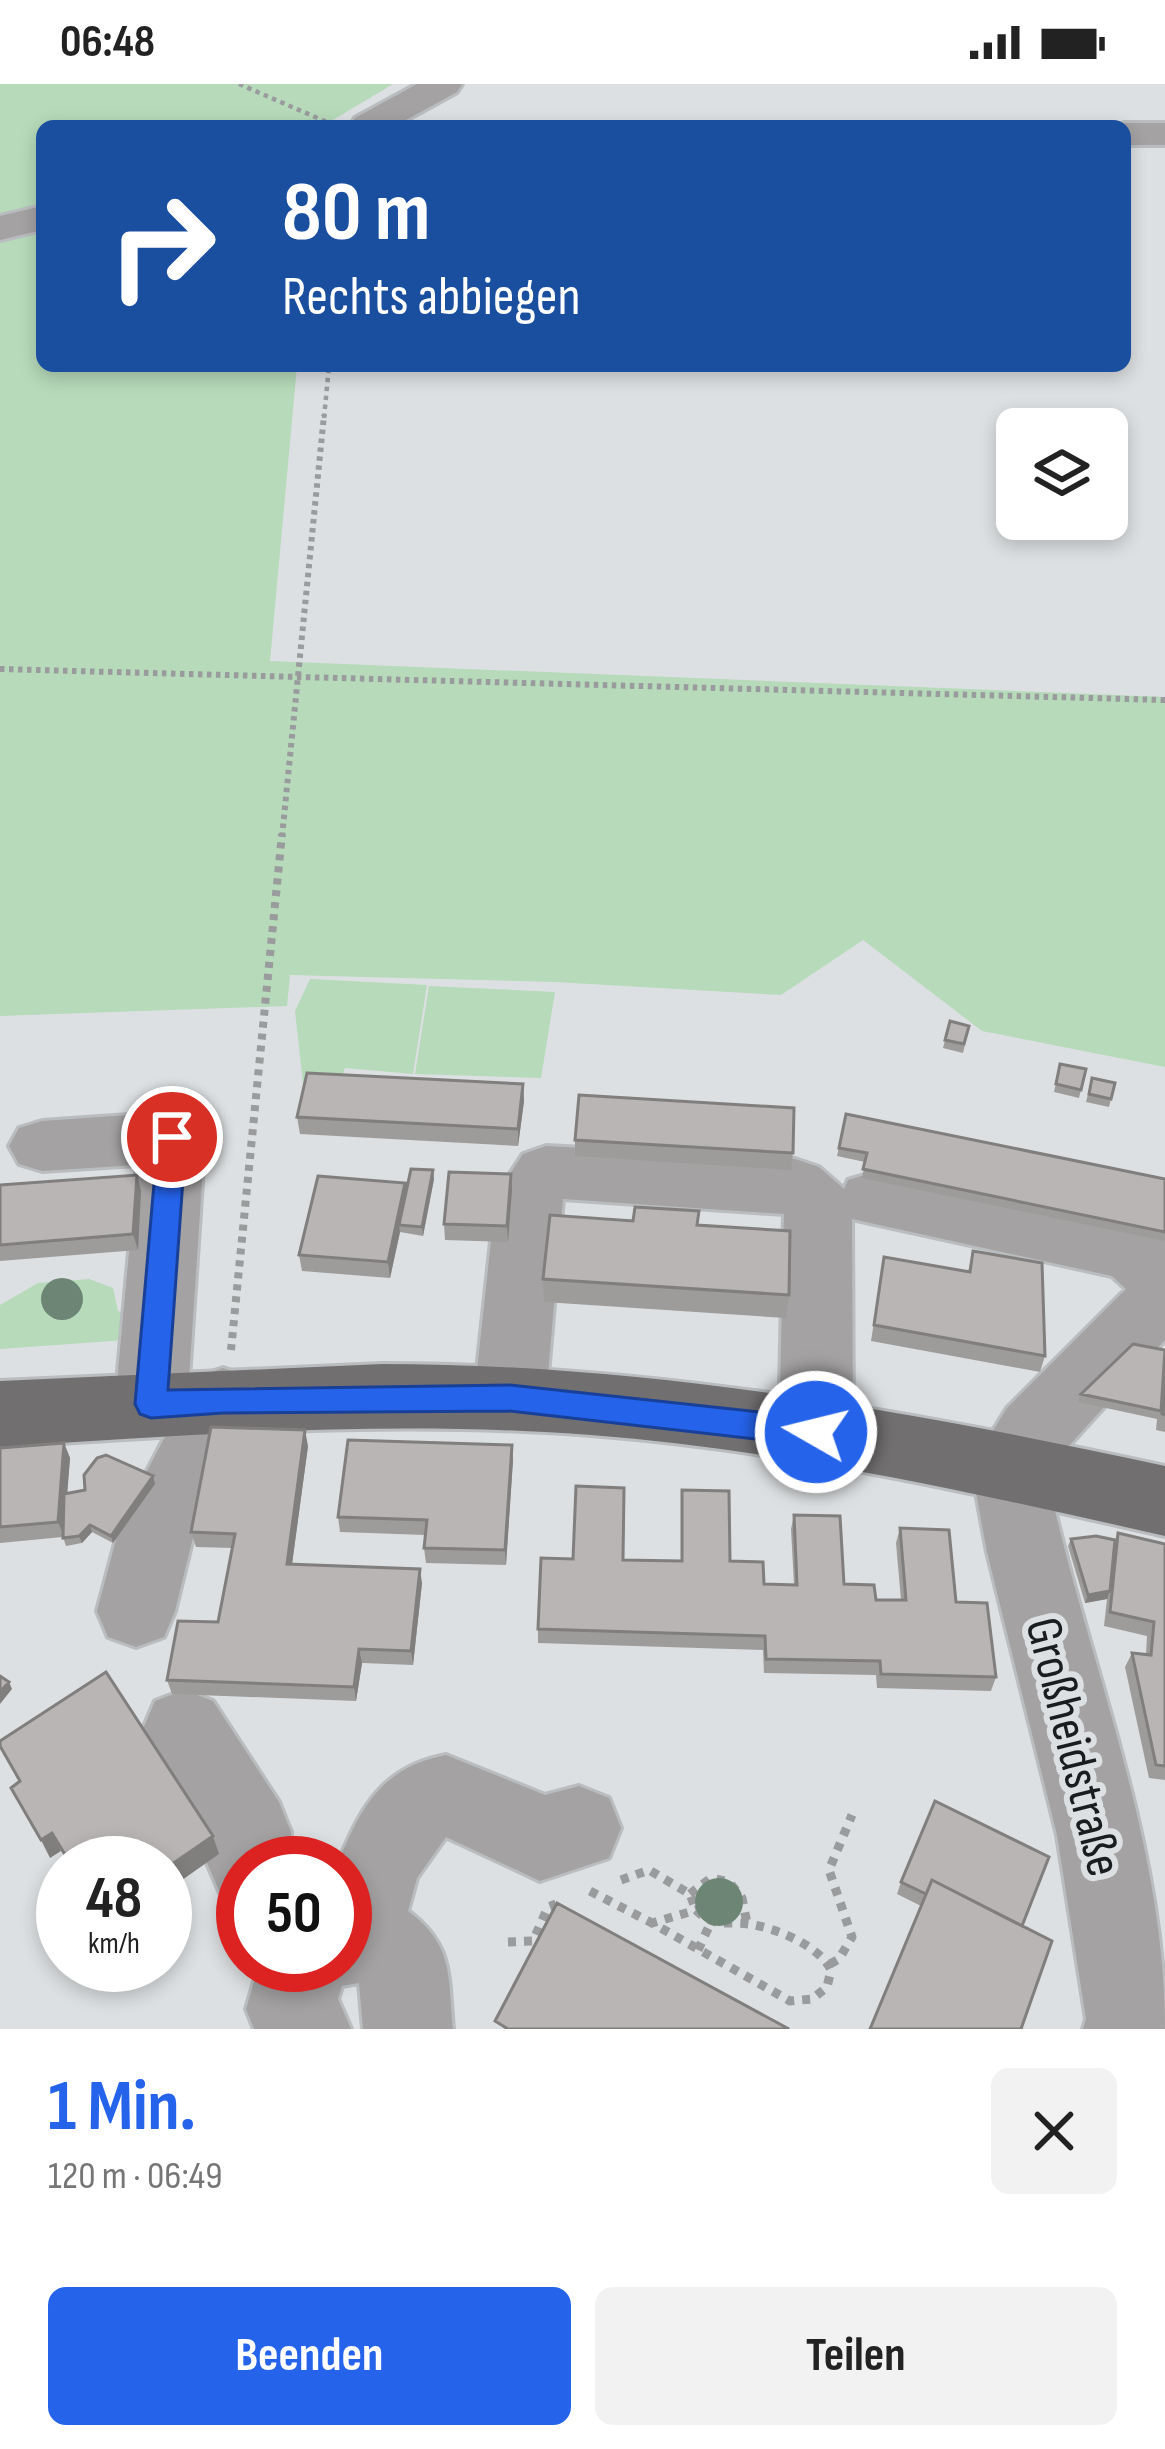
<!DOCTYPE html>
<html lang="de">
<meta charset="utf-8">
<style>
:root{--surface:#fff;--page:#f2f2f2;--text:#222;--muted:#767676;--accent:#2563eb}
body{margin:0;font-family:"Sofia Sans Condensed",sans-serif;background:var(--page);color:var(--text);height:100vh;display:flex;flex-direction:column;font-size:45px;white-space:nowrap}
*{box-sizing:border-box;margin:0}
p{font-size:39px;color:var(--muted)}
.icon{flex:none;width:66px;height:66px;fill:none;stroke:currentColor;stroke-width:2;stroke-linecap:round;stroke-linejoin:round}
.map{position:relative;height:1945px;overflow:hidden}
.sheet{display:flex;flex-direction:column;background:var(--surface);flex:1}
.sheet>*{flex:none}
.hud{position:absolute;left:36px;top:36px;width:1095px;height:252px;border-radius:18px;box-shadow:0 6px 18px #0003;background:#1a4fa0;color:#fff;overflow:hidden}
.controls{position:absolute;left:996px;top:324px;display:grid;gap:24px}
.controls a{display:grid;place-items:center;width:132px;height:132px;border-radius:18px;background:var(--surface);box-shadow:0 6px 18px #0003;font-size:60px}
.speed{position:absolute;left:36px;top:1752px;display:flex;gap:24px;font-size:60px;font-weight:700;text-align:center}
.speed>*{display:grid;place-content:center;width:156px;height:156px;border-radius:50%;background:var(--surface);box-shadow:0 6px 18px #0003;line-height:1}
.speed small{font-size:30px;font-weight:400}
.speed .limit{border:18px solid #d22;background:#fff;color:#111}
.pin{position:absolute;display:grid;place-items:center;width:102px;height:102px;color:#fff;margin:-51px;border:6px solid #fff;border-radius:50%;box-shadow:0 3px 12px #0007}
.me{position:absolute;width:132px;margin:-66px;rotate:278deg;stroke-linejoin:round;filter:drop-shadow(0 0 9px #0008)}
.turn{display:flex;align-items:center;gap:42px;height:252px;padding:0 48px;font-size:54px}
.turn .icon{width:156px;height:156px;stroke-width:2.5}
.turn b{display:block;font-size:84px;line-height:102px}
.round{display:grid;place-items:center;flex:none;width:126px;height:126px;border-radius:18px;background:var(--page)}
.headline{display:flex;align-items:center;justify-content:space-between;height:204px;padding:0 48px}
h1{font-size:72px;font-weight:700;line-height:90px;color:var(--accent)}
.action{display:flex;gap:24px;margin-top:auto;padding:24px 48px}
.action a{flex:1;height:138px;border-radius:18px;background:var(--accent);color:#fff;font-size:48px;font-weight:700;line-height:138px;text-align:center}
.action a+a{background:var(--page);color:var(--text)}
.status{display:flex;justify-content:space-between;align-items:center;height:84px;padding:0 60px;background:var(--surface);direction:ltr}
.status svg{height:33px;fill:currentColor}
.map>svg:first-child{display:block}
.green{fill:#b6daba}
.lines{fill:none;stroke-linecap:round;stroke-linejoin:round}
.minor-casing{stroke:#babdbf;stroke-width:6}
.major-casing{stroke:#babdbf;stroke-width:6}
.path-far3{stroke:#999b9c;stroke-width:4.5;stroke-dasharray:4.5 4.5;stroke-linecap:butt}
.path-far2{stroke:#999b9c;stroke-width:6;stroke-dasharray:4.5 4.5;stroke-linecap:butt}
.path-far1{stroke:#999b9c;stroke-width:8;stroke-dasharray:6 6;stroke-linecap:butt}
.path{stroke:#999b9c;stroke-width:9;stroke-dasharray:8 8;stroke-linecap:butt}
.minor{fill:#a4a2a2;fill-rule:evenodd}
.major{fill:#726f70;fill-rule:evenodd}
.tree{fill:#6d8575}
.wall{fill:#9e9c9b}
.shaded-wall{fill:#817f7e}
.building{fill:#b8b5b4;stroke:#817f7e;stroke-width:3}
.route{fill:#2563eb;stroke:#184099;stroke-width:3}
.labels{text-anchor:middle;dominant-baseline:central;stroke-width:12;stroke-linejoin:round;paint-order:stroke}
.near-street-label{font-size:51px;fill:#1b1c1d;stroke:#dde0e2}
</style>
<div class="status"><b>06:48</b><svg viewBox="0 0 49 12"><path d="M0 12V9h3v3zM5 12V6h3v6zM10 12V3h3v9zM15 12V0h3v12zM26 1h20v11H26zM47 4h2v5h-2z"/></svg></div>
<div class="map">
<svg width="1165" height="1945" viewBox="0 0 1165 1945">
<rect width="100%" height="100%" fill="#dde0e2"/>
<path class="green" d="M0,0H393L323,42H42V282H297L270,577L1165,613V983L982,947L863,856L781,911L555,898L290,891L287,922L0,932Z
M310,895L427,901L413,990L345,984L338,1004L303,1000L295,927Z
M429,902L555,908L541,994L415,990Z
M89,1195L113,1204L118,1227L138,1234L126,1256L0,1265V1221L38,1199Z"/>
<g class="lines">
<defs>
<path id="minor" d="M417,0H462L457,8L395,42H350L355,34Z
M1125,39H1165V61H1125V42H1112Z
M42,122V146L0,156V132Z
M172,1028L195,1035L205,1053L188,1310L197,1293L223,1284L249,1293L259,1315L196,1441L175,1527L164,1553L136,1563L108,1553L97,1527L121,1437L169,1345L151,1351L125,1342L115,1320L137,1081L42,1087L19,1080L9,1062L19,1044L42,1037Z
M546,1062L795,1075L819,1083L844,1105L848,1096L872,1089L1132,1141L1165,1157V1256L1046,1387C1085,1572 1165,1755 1165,1945H1083L1086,1935L1057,1751L987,1468L971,1382L1007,1324L1126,1205L1112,1192L852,1135L853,1348L842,1371L816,1380L790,1371L779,1348L784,1130L563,1115L546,1314L536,1336L510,1345L484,1336L474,1314L496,1111L523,1070Z
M184,1606L213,1617L279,1718L291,1748L293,1779H243V1819L220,1809L207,1779V1758L143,1645L155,1617Z
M446,1671L545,1711L579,1702L609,1714L621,1744L609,1774L540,1797L446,1753L417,1794L408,1827C454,1861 448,1892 453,1945H363L359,1899L342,1902L338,1915L351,1945H254L246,1925L259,1881H345V1779H338C361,1723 382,1683 446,1671Z"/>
<path id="major" d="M382,1280C648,1280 905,1326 1165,1382V1452C976,1409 785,1366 591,1351C395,1336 197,1350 0,1363V1297Z"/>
</defs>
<use href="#minor" class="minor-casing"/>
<use href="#major" class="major-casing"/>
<path class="path-far3" d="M239,0L329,39
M324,334L329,282"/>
<path class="path-far2" d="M0,585L1165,616
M282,753L324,331"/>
<path class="path-far1" d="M231,1266L282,750"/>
<path class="path" d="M621,1796L649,1786L690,1810L696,1826
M590,1807L652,1839
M690,1810L711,1794L729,1798L742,1814L747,1839
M696,1826C714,1844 726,1837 749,1840C775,1844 819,1861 831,1886L827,1903L812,1915L790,1917L652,1839Z
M508,1858L533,1857L548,1823L556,1820
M698,1866L711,1838
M830,1880L839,1875L852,1853L829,1786L852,1731"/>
<use href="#minor" class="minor"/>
<use href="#major" class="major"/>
</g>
<g class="tree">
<circle cx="62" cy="1215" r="21"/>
<circle cx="719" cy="1818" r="24"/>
</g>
<path class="wall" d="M950,937L969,942L963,969L943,964Z
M1060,980L1086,985L1079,1014L1054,1008Z
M1092,994L1115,999L1109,1023L1086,1018Z
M523,1000L524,1017L518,1062L300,1050L297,1033Z
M846,1030L1165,1095V1157L862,1094L865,1078L837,1072Z
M575,1056L793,1069L791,1086L575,1072Z
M511,1090L512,1106L508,1158L445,1156L444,1140Z
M434,1095L423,1152L400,1148L390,1194L302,1187L299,1171L405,1099L406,1108Z
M0,1101L141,1107L138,1166L0,1177Z
M697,1141L789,1211L786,1234L544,1218L543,1195Z
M973,1167L1045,1272L1040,1288L871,1257L884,1173L968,1188Z
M1165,1265V1348L1156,1346L1157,1335L1078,1318L1081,1310Z
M64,1359L70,1374L67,1409L153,1392L155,1400L113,1459L92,1448L82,1459L66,1462L63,1453L0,1459V1364Z
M308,1362L292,1480L422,1499L413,1581L362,1579L356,1617L172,1610L167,1596L218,1538L232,1464L196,1463L191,1448Z
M513,1376L506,1481L426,1479L424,1464L425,1451L340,1448L338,1433Z
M682,1406L730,1477L764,1500L794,1501L791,1445L794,1431L844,1500L876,1516H901L896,1459L900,1444L956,1518L996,1593L991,1607L877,1604L876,1591L764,1589L763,1566L538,1559V1545L623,1476L681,1477Z
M1118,1449L1165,1460V1696L1149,1694L1125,1583L1132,1569L1146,1570L1147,1552L1104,1542L1107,1515L1085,1519L1068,1462L1071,1455L1115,1456Z
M901,1798L1022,1842L921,1822L897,1810Z"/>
<path class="shaded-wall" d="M523,1000L524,1017L518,1062V1045Z
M433,1086L434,1095L423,1152L422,1143Z
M511,1090L512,1106L508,1158L507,1142Z
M137,1091L141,1107L138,1166L133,1150Z
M405,1099L407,1115L399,1141L400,1148L390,1194L388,1178Z
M305,1346L308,1362L290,1495L287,1480Z
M64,1359L70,1374L64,1452L58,1438Z
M512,1361L513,1376L506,1481L505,1466Z
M153,1392L155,1400L113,1459L111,1452Z
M90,1441L92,1448L82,1459L79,1452Z
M420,1485L422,1499L413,1581L411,1567Z
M1110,1507L1107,1515L1085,1519L1088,1511Z
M359,1565L362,1579L356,1617L354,1603Z
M9,1598L12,1605L0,1620V1608Z
M52,1749L61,1767L50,1774L41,1756Z
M213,1752L219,1770L165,1808V1785Z"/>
<path class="building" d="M950,937L969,942L964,960L945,956Z
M1060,980L1086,985L1081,1006L1056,1000Z
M307,989L523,1000L518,1045L297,1033Z
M1092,994L1115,999L1111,1015L1089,1010Z
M579,1011L794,1024L793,1069L575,1056Z
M846,1030L1165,1095V1148L863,1085L867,1069L839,1064Z
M411,1085L433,1086L422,1143L399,1141Z
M449,1088L511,1090L507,1142L444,1140Z
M137,1091L133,1150L0,1161V1101Z
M318,1092L405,1099L388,1178L299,1171Z
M635,1123L699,1127L697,1141L790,1147L789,1211L543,1195L550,1131L633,1137Z
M973,1167L1042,1179L1045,1272L874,1241L884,1173L970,1188Z
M1133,1260L1165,1266L1161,1327L1081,1310Z
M1165,1292V1331L1162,1330Z
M211,1343L305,1346L287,1480L420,1485L411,1567L359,1565L354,1603L167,1596L178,1537L218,1538L235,1450L191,1448Z
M348,1356L512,1361L505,1466L424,1464L427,1436L338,1433Z
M64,1359L58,1438L0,1443V1364Z
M106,1371L153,1392L111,1452L90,1441L79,1452L63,1454L64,1410L85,1406L84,1391L97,1374Z
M576,1402L624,1404L623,1476L682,1477V1406L729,1407L730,1477L763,1478L764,1500L797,1501L794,1431L840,1432L844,1500L874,1501L876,1516H906L900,1444L949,1446L956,1518L987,1519L996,1593L881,1590L880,1577L766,1575L765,1552L538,1545L541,1474L573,1475Z
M1118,1449L1165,1460V1682L1156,1681L1132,1569L1151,1571L1154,1538L1110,1528Z
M1096,1452L1115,1456L1110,1507L1088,1511L1071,1455Z
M106,1588L213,1752L165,1785V1779H70L52,1749L41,1756L11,1704L20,1697L0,1662V1657Z
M0,1592L9,1598L0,1608Z
M935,1717L1049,1773L1022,1842L932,1796L926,1810L901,1798Z
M932,1796L1052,1857L1021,1945H870Z
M557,1819L789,1945H508L495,1937Z"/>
<path class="route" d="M172,1042L186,1053L168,1306L510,1301L816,1334L828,1338L832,1348L828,1358L816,1362L510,1327L223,1329L151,1334L140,1330L135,1320L158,1053Z"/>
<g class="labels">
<g class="near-street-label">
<text transform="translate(1073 1663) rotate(76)">Großheidstraße</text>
</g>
</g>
</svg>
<div class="controls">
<a><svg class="icon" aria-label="layers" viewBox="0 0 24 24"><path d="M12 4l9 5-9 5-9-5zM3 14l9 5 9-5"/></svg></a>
</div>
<div class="speed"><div>48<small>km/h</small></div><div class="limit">50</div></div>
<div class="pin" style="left:172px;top:1053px;background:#d93025"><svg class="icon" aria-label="arrive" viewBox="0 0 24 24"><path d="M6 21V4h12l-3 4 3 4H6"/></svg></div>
<svg class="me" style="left:816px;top:1348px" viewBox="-20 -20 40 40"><circle r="17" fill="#2563eb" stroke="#fff" stroke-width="3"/><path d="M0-11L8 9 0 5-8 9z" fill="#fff"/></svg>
<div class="hud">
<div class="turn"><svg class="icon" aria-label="right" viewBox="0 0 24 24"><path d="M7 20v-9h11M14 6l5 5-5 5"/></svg><div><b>80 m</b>Rechts abbiegen</div></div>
</div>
</div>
<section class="sheet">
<div class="headline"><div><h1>1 Min.</h1><p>120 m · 06:49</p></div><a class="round"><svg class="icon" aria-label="close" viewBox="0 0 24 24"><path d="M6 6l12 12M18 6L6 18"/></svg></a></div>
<div class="action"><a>Beenden</a><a>Teilen</a></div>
</section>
